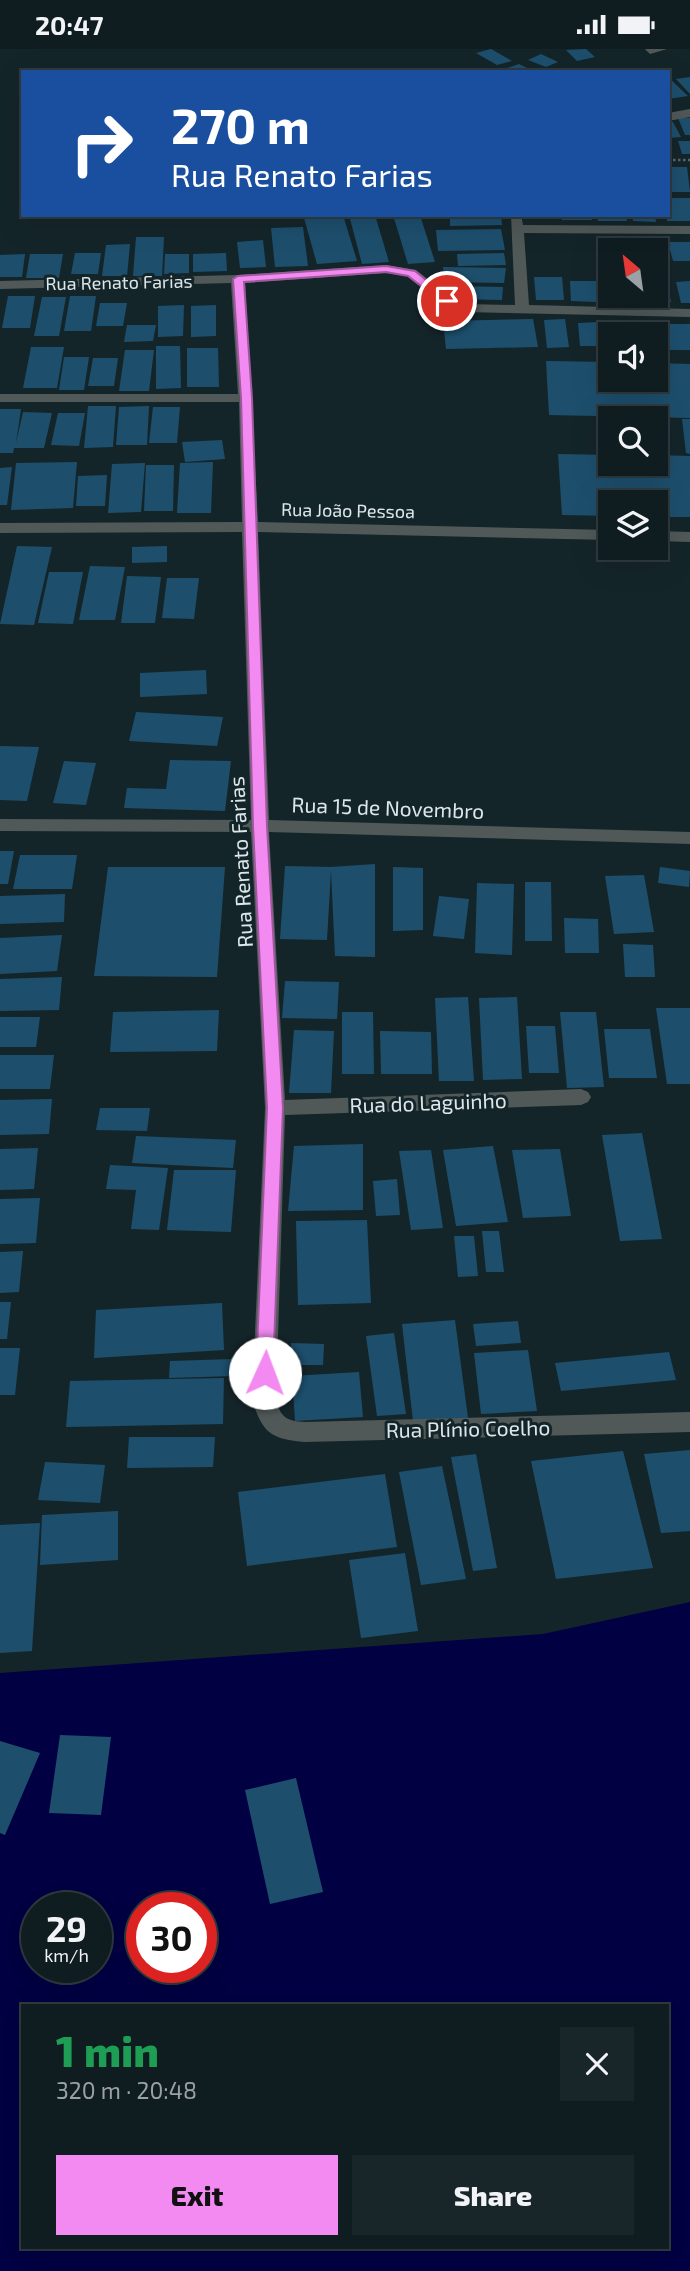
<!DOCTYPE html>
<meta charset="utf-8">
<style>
:root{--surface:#0f1c20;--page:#182529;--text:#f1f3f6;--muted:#9ba1a5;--line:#2f3a3e;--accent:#f38af1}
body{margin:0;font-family:"Exo 2",sans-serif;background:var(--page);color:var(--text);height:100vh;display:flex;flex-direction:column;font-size:26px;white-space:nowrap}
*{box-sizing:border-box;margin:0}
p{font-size:23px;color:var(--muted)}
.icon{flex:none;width:38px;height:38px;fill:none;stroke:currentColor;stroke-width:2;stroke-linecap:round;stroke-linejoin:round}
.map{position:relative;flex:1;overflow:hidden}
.drawer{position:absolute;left:21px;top:1955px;width:648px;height:245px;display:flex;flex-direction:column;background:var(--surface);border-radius:0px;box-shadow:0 7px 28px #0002,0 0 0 2px var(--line)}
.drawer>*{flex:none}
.hud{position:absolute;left:21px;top:21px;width:649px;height:147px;border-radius:0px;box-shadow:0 7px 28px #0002,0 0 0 2px var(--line);background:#1a4fa0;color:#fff;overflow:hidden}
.needle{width:46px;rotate:331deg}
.tools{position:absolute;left:598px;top:189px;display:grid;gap:14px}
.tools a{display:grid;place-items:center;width:70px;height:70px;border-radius:0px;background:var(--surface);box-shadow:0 7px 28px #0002,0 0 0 2px var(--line);font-size:35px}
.speed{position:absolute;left:21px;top:1843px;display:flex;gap:14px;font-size:35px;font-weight:700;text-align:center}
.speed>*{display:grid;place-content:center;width:91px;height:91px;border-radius:50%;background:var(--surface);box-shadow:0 7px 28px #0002,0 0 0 2px var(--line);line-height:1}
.speed small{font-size:18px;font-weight:400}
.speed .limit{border:10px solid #d22;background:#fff;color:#111}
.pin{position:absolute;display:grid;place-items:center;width:60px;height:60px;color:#fff;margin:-30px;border:4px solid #fff;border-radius:50%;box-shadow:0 2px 7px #0007}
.me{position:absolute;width:77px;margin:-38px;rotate:2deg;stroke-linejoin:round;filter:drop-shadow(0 0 5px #0008)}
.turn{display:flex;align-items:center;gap:24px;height:147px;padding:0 35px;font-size:32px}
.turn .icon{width:91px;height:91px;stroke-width:2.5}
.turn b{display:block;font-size:49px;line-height:60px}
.round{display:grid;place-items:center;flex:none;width:74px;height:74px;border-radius:0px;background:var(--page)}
.head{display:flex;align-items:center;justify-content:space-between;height:119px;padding:0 35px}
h1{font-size:42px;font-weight:800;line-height:52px;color:#1e9e55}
.primary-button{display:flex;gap:14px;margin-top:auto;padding:14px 35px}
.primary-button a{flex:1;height:80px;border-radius:0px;background:var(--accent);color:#111;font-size:28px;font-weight:800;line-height:80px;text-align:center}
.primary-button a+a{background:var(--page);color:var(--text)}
.status{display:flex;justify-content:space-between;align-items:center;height:49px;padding:0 35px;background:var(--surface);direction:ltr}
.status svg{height:19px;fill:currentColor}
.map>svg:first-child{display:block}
.water{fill:#000043;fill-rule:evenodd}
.building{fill:#1d4f6d}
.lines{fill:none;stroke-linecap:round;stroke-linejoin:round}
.path{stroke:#58676b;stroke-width:2.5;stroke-dasharray:2.5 2.5;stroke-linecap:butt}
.minor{fill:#505958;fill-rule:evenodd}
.route{fill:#f38af1;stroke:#9e5a9d;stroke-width:2}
.labels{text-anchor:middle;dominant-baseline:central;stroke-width:6;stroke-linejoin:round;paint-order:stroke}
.far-street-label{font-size:18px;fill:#dce7ea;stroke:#14252a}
.street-label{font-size:21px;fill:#dce7ea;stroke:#14252a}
</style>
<div class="status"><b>20:47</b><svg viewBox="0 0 49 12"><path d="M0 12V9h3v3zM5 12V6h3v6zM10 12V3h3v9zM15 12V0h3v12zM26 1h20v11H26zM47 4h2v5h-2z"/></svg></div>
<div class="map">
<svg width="690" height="2222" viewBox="0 0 690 2222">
<rect width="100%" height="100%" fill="#14252a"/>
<path class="water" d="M690,1553V2222H0V1624L543,1585ZM37,1858H96V1918H37ZM142,1858H201V1918H142ZM23,1956H667V2198H23Z"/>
<path class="building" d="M491,0L512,12L497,16L476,4Z
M586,0L595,8L577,12L566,1Z
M541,5L558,13L546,18L528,11Z
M519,15L535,23L501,21Z
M668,28L688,47L668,50Z
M690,28V45L676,30Z
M678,69H690V86H685Z
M668,73H673L681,88L668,89Z
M678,92H690V105H682Z
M668,118H687L690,143H668Z
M668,149H690V172H667Z
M343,166L357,212L317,215L304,169Z
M349,166H375L389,213L362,215Z
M393,166H420L435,213L408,215Z
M450,166H501L502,176L450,177Z
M561,166H592V171H562Z
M597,166H626L627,172H598Z
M632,166H655L656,173L633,172Z
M303,178L308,217L275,218L271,179Z
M501,180L505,201L438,202L436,181Z
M136,188H164L162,227H133Z
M263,191L266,218L240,219L237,193Z
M633,192H663L667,213H656V201H635Z
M597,193H629L630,201H611V216H600Z
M668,193H690V212H673Z
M130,195L127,227H102L106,196Z
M75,204H101L98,225H71Z
M226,204L227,222L193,223V205Z
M504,204L506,216L458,217L457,205Z
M25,205L22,228H0V206Z
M30,205H63L59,229H26Z
M165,205H189V224L164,225Z
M443,218L506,219L504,234L444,233Z
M534,228H562L564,251H536Z
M570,232H596L597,253L571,252Z
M656,232H667L671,253H639L638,247H656Z
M690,232V254H681L676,233Z
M456,237L503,238L502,251L456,250Z
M8,247H35L30,279H2Z
M70,247H96L91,282H64Z
M42,248H66L59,287H34Z
M100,254H127L123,277H96Z
M184,256L183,287L158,288V257Z
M216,256V287L191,288V257Z
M533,270L538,298L446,300L443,272Z
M565,270L569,298L547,299L544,271Z
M599,273L600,297H580L578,274Z
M613,274L634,275L636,285H614Z
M647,275H690V301H656V285H649Z
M127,276H156L153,292L124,293Z
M156,297H180L181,339L156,340Z
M31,298H64L57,339H23Z
M187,299H218L219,338H187Z
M125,301H154L149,342H119Z
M64,308H89L84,341H59Z
M93,309H118L114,337H88Z
M546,312L611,313V331H656V314L690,315V369L549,366Z
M88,357H116L113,398L84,399Z
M149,357L147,396H116L119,358Z
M153,358H180L177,394H149Z
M0,360H21L16,394L23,363L52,364L44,399H14L13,404H0Z
M58,364H85L79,397L51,396Z
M682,370H690V405L686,404Z
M222,391L225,410L185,413L182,393Z
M558,405L611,406V415H656V406L690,407V468H656V453H611V467L562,466Z
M77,413L73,459L11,461L16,414Z
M213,413L211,464H177L180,414Z
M145,414L141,463L108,464L112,415Z
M146,416H174L173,462H144Z
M12,418L7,456H0V419Z
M107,426L105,457H76L78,427Z
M17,497L52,498L34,576L0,575Z
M167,497V513L132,514V498Z
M90,517L125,518L115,571H79Z
M49,523H83L73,575L38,574Z
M127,527L161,528L155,574H121Z
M167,529H199L194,570L162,569Z
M206,621L207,645L140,648V624Z
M136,663L223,668L217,697L129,692Z
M0,697L39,698L27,752L0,751Z
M170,711L231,712L225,762L124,759L127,739L166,740Z
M64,712L96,714L86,756L53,754Z
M0,802H14L8,835H0Z
M20,806H77L72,840H13Z
M375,815V908L335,907L331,822L327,891L280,890L285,817L331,818Z
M108,818H225L217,928L94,927Z
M393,818L423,819V881L393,882Z
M660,818L690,822L689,838L658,834Z
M644,826L654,883L614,885L605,827Z
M525,833H551L552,892H525Z
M477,834L514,835L512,906L475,904Z
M65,845L64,873L0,875V847Z
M439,847L469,850L464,890L433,887Z
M564,869L598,870L599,904H565Z
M62,886L57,922L0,925V889Z
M623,895L653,896L655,928H625Z
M62,928L59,961L0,962V930Z
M285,932L339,933L337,970L282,969Z
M468,948L474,1032H439L435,949Z
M517,948L522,1030L483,1031L479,949Z
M656,959H690V1035H667Z
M219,961L217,1002L110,1003L113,963Z
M342,963H373L374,1025H342Z
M560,963H596L604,1038L567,1039Z
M0,968H40L36,998H0Z
M526,977H555L559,1024H529Z
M604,980H650L657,1029H609Z
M294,981L334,982L331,1044H289Z
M380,982L431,983L432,1025H381Z
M0,1006H54L50,1040H0Z
M52,1050L49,1085L0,1086V1051Z
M100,1059H150L147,1082L96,1081Z
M642,1084L662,1190L620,1192L602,1086Z
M136,1087L236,1091L233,1119L132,1114Z
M363,1095V1161L288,1162L294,1097Z
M493,1097L508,1173L456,1177L443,1101Z
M38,1099L34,1140L0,1141V1100Z
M560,1100L571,1167L523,1169L512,1101Z
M431,1101L443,1179L411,1181L399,1102Z
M110,1116L168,1119L159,1181L131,1180L136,1141L106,1140Z
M174,1121H236L231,1183L167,1181Z
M397,1130L400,1166L376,1167L373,1132Z
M40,1149L36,1194L0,1195V1150Z
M367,1171L371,1254L298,1256L296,1172Z
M482,1182H499L504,1223H486Z
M454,1187H474L478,1227L458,1228Z
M23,1202L19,1243L0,1244V1203Z
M0,1253H11L7,1290H0Z
M222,1254L224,1301L94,1309L96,1261Z
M455,1271L468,1369L413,1372L402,1275Z
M518,1272L521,1294L476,1297L473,1275Z
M394,1284L406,1365L377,1367L366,1287Z
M291,1294L324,1295L323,1316H291Z
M0,1299H20L15,1346H0Z
M528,1301L537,1362L481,1365L474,1304Z
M669,1303L676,1331L561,1342L555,1314Z
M234,1310V1327L169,1329L170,1312Z
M359,1323L363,1368L295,1372L292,1327Z
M224,1329L223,1375L66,1378L70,1332Z
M129,1388H215L213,1418L127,1419Z
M690,1401V1482L661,1484L644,1405Z
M623,1402L653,1519L556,1530L531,1412Z
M476,1405L497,1519L473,1522L451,1408Z
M45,1413L105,1416L100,1454L38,1451Z
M442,1417L466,1530L421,1536L399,1423Z
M385,1425L397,1498L247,1517L238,1443Z
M118,1462V1511L40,1516L42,1466Z
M40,1474L32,1602L0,1604V1476Z
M405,1504L418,1582L361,1589L349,1511Z
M60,1686L111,1688L101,1766L49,1764Z
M0,1692L40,1704L5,1786L0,1784Z
M296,1729L323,1843L270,1855L245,1741Z"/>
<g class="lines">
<path class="path" d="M668,111H690"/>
<path class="minor" d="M645,0H667L650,5Z
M690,60V68L668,72V64Z
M511,166H521L523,176L690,177V185L524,184L529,256L690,260V268L462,263L442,255L407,227L386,224L245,234L258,473L611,481V491L258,483L269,771L690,783V795L269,783L285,1051L581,1040L588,1043L591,1048L588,1053L581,1056L285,1066L276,1351C281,1369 287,1372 305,1373L690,1363V1383L305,1393C270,1390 263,1384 252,1351L265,1059L251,783L0,782V770L251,771L242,483L0,484V474L242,473L239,353H0V345H238L231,234L0,240V232L238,226L386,216L416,221L452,249L464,255L515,256Z
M656,482L690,483V493L656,492Z"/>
</g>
<path class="route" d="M386,217L415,222L452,252L443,254L408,227L386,223L244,233L252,349L267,777L283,1059L273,1324L271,1329L265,1332L259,1329L256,1324L267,1059L253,777L241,349L233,230L238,227Z"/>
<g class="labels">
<g class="far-street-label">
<text transform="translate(119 233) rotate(-1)">Rua Renato Farias</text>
<text transform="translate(348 461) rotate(1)">Rua João Pessoa</text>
</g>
<g class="street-label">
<text transform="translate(388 758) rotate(2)">Rua 15 de Novembro</text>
<text transform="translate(240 813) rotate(-93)">Rua Renato Farias</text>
<text transform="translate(428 1053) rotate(-2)">Rua do Laguinho</text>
<text transform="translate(468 1379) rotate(-1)">Rua Plínio Coelho</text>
</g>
</g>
</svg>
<div class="tools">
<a><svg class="needle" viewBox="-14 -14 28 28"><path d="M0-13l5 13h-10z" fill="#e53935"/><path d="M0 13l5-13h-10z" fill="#9ba1a5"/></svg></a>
<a><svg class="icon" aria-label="sound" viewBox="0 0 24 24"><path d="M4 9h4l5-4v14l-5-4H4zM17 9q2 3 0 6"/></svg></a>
<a><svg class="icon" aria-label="search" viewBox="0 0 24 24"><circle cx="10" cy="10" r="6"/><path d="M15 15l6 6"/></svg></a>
<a><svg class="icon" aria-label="layers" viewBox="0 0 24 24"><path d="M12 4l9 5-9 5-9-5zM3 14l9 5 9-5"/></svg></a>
</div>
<div class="speed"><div>29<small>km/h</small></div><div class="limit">30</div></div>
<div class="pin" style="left:447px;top:252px;background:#d93025"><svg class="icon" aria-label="arrive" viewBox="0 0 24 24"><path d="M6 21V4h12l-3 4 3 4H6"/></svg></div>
<svg class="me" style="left:265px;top:1324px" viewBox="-20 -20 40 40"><circle r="19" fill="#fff"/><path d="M0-13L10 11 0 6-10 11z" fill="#f38af1"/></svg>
<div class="hud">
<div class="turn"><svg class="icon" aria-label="right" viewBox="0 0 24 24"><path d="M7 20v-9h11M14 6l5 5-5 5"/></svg><div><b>270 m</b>Rua Renato Farias</div></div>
</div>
<section class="drawer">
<div class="head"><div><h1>1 min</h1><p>320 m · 20:48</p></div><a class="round"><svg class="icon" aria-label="close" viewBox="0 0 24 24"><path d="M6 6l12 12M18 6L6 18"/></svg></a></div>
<div class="primary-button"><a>Exit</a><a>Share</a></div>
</section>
</div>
